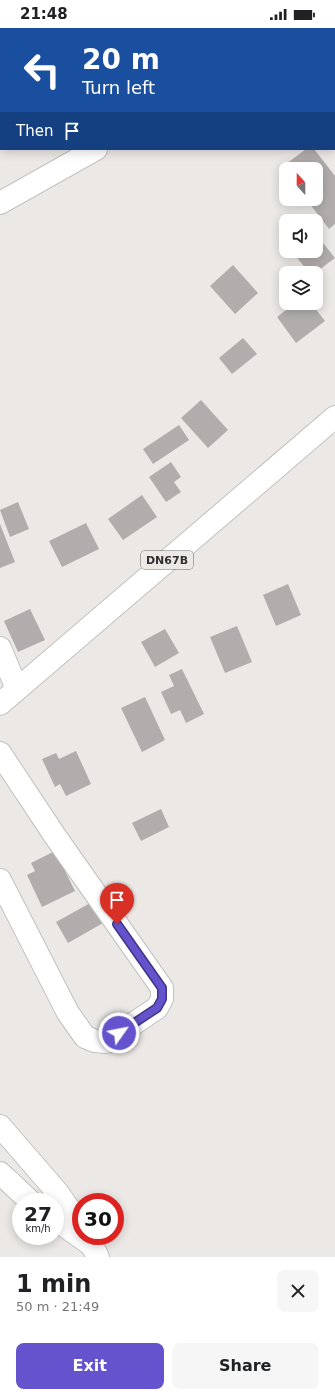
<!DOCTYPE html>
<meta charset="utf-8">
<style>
:root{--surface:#fff;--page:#f6f6f6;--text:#202124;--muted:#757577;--accent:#6453cc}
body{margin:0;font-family:"DejaVu Sans",sans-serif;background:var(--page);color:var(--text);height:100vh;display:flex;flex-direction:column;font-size:15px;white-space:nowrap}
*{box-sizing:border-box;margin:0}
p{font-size:13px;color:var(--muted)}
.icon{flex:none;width:22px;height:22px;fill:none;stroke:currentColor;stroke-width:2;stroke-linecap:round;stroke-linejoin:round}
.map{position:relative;height:1229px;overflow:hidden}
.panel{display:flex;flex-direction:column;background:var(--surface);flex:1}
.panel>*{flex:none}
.top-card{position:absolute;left:0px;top:0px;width:335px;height:122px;box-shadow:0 2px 10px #0003;background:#1a4fa0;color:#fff;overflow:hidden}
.needle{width:26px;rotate:339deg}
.controls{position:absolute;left:279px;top:134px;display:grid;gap:8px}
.controls a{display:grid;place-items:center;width:44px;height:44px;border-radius:8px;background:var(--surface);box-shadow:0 2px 10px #0003;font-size:20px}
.speed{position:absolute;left:12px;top:1165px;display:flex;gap:8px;font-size:20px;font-weight:700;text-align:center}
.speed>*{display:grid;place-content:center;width:52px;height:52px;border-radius:50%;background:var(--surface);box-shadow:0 2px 10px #0003;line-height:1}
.speed small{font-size:10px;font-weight:400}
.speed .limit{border:6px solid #d22;background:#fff;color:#111}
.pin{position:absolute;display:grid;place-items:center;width:34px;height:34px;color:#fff;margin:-41px -17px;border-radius:50% 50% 50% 0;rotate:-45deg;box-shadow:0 0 4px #0007}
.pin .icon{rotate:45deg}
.me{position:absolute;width:44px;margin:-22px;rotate:57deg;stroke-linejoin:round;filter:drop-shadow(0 0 3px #0008)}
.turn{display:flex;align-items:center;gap:14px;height:84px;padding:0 16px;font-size:18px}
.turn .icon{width:52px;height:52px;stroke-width:2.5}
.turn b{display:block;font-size:28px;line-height:34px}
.then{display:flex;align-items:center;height:38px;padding:0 16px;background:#0003;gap:8px;font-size:15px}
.round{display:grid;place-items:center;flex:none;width:42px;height:42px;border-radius:8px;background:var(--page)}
.summary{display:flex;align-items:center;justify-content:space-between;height:68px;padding:0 16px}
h1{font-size:24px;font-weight:700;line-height:30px}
.primary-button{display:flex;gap:8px;margin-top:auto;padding:8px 16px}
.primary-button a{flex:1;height:46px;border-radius:8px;background:var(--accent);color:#fff;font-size:16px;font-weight:700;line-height:46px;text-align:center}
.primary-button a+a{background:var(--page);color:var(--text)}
.status{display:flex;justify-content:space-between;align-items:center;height:28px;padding:0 20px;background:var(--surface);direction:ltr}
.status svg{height:11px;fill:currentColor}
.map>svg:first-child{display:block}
.building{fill:#b1adac}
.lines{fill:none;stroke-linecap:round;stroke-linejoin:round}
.minor-casing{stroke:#c3c0be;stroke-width:24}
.tertiary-casing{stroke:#c3c0be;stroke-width:24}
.primary-casing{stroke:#c3c0be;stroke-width:24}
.minor{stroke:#fff;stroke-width:22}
.tertiary{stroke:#fff;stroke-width:22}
.primary{stroke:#fff;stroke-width:22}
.route-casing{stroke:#413685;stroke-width:10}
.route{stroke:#6453cc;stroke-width:7}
.labels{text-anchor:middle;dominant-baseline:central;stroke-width:4;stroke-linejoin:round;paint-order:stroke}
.shield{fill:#ebe8e5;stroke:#686665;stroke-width:1}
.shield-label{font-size:11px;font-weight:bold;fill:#302f2e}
</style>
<div class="status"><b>21:48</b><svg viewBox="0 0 49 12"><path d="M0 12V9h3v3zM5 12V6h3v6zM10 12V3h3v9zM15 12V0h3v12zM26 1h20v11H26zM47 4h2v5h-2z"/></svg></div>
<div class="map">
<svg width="335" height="1229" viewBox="0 0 335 1229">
<rect width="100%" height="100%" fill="#ebe8e5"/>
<path class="building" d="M306,121H314L335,148V196L329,201L306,171H316V141H286V144L282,139Z
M316,206L335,230L315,245H309L292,223H316Z
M233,237L258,265L235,286L210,258Z
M295,275H311L325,293L296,315L277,289Z
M243,310L257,326L232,346L219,330Z
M201,372L228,402L208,420L181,390Z
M179,397L189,412L153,436L143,421Z
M171,434L181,449L174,454L181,464L166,474L149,449Z
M142,467L157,489L123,512L108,491Z
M18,474L29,501L10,509L0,482Z
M86,495L99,521L62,539L49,513Z
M0,496L15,534L0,540Z
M288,556L301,587L276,598L263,567Z
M30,581L45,612L18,624L4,593Z
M237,598L252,634L225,645L210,609Z
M165,601L179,625L155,639L141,614Z
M182,641L204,686L186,695L180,682L171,686L161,664L174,658L169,647Z
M145,669L165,712L142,724L121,680Z
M76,723L91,756L66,768L60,756L55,759L42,731L56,725L59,731Z
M161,781L169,799L141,813L132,795Z
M55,823L75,863L42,879L27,847L35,843L31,835Z
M92,874L103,895L68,915L56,894Z"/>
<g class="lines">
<defs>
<path id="minor" d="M296,1L297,0
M0,175L96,121
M0,620L17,661
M0,725L55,808L162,960V971L157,980L106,1014L95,1013L85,1009L68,985L0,852
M0,1145L31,1174
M55,1191L93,1218"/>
<path id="tertiary" d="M0,1098L58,1165L81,1198
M87,1208L98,1229"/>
<path id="primary" d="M0,676L335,389"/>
</defs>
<use href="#minor" class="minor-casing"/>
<use href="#tertiary" class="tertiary-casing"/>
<use href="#primary" class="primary-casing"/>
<use href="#minor" class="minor"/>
<use href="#tertiary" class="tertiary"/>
<use href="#primary" class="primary"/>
</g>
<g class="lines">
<defs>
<path id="route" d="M117,896L162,960V971L157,980L119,1005"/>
</defs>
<use href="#route" class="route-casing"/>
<use href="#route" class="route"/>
</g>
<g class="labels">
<rect class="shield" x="141" y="523" width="52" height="18" rx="3"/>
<g class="shield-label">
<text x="167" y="532">DN67B</text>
</g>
</g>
</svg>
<div class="controls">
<a><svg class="needle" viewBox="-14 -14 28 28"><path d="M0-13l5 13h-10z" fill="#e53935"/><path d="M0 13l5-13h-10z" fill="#757577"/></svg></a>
<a><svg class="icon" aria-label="sound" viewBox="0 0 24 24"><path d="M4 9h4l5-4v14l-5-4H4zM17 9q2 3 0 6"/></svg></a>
<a><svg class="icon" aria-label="layers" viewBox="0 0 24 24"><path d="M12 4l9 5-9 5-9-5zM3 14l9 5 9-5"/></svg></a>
</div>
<div class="speed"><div>27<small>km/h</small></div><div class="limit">30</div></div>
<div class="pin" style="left:117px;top:896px;background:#d93025"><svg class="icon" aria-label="arrive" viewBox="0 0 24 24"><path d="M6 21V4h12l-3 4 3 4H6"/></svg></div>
<svg class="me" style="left:119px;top:1005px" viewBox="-20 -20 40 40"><circle r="17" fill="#6453cc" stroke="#fff" stroke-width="3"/><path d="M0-11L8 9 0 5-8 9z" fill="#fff"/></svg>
<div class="top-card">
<div class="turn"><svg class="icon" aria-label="left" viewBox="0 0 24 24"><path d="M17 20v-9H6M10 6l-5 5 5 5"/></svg><div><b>20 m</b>Turn left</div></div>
<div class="then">Then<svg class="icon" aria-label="arrive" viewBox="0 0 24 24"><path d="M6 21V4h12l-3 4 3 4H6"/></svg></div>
</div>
</div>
<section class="panel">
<div class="summary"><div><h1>1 min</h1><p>50 m · 21:49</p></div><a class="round"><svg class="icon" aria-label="close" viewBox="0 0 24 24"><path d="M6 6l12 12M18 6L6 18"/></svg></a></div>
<div class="primary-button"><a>Exit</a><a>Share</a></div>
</section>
